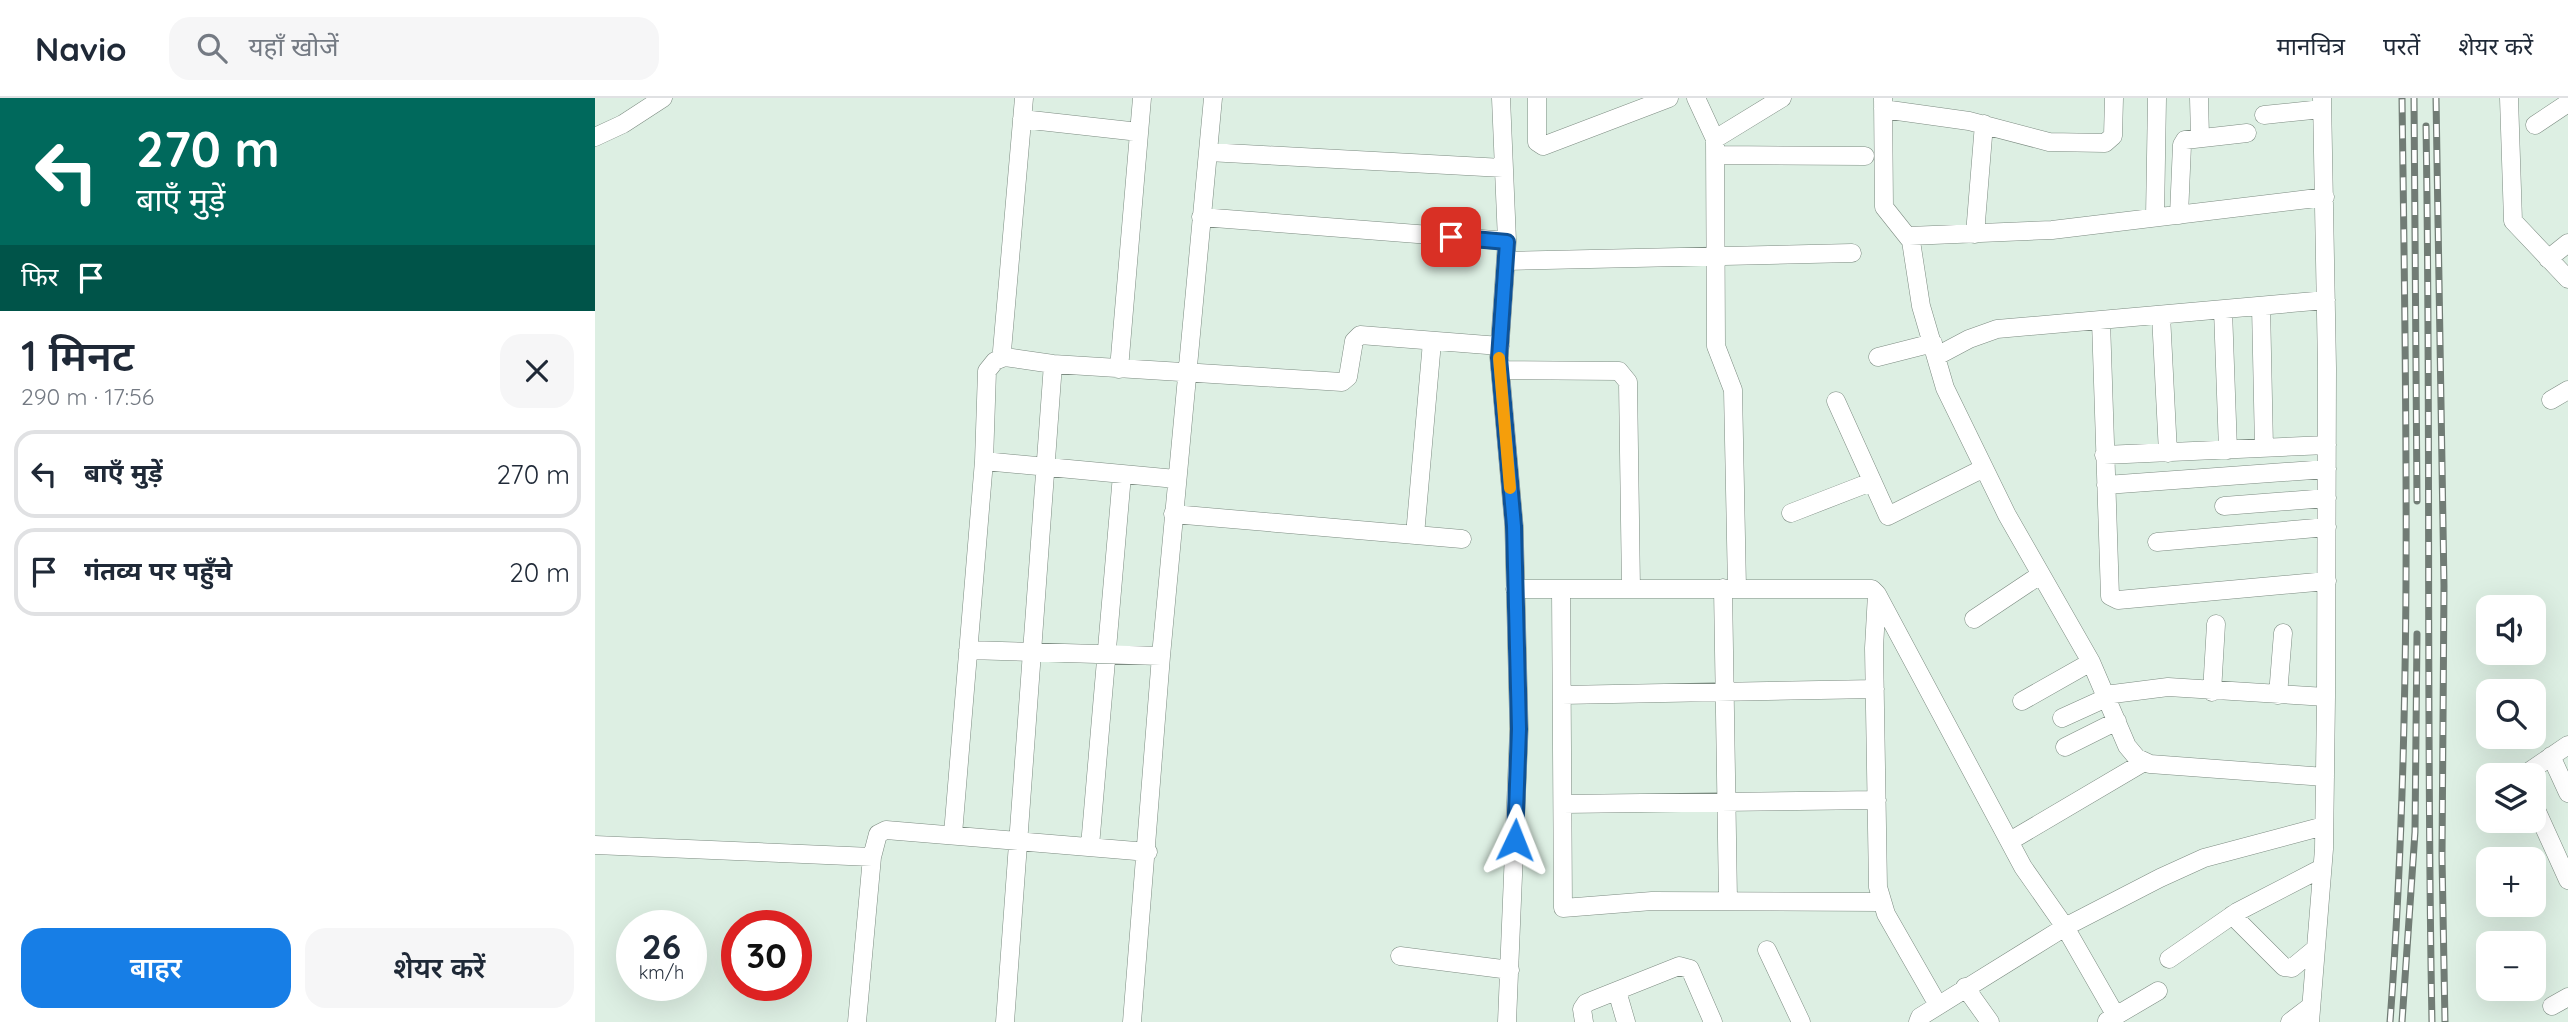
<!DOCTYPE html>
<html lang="hi">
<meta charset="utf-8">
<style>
:root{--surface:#fff;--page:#f6f6f7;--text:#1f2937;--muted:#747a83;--line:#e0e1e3;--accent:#177ee6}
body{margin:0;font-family:Quicksand,"Noto Sans Devanagari",sans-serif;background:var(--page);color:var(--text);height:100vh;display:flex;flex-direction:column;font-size:26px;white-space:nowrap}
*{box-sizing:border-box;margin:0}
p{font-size:23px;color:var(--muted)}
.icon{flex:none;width:38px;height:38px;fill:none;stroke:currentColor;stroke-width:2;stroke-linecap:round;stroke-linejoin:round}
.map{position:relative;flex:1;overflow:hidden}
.sheet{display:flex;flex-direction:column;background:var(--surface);width:595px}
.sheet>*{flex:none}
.guide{background:#00695c;color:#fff;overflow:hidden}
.controls{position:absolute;left:1881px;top:497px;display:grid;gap:14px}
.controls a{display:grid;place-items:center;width:70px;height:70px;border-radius:14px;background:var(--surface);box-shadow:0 7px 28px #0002;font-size:35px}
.speed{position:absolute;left:21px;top:812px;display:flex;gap:14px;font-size:35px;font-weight:700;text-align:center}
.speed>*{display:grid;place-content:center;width:91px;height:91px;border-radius:50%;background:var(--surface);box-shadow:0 7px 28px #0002;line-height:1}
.speed small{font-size:18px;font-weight:400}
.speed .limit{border:10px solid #d22;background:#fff;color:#111}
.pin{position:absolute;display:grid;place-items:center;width:60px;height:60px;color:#fff;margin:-30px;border-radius:14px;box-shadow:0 4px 10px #0006}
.me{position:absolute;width:77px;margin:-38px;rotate:2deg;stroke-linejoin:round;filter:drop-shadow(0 0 5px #0008)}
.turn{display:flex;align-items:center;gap:24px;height:147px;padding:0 21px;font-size:32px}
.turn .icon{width:91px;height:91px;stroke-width:2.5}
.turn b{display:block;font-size:49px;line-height:60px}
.then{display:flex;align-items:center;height:66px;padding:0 21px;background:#0003;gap:14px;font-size:26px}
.round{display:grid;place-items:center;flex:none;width:74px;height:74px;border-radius:21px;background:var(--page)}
.head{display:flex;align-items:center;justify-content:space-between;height:119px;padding:0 21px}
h1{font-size:42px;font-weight:600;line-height:52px}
.primary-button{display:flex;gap:14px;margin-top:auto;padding:14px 21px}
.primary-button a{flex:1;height:80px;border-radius:21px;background:var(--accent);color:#fff;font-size:28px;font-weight:600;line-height:80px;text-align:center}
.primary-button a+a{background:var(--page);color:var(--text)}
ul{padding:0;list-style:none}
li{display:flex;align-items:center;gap:21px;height:88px;margin:0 14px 10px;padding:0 7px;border:4px solid var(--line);border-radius:21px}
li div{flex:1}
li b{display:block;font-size:26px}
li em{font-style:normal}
header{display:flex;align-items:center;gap:42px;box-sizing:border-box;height:98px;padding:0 35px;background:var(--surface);border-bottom:2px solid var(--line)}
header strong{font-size:33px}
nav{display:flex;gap:38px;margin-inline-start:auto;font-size:24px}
.search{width:490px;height:63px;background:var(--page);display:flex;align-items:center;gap:18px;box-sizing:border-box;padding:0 24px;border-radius:21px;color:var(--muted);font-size:26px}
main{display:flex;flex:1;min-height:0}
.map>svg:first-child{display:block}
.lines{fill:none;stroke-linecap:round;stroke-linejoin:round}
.minor-casing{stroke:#7c8b81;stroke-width:19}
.minor{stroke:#fff;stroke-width:18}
.rail-casing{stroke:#717c75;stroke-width:7}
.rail{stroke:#fff;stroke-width:4.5;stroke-dasharray:13;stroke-linecap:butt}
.route-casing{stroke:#0f5296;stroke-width:18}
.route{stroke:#177ee6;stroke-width:12}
.slow{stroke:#f59e0b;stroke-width:12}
</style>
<header>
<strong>Navio</strong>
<div class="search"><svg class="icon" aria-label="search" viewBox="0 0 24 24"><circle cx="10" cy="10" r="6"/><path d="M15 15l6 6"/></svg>यहाँ खोजें</div>
<nav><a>मानचित्र</a><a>परतें</a><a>शेयर करें</a></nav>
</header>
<main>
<section class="sheet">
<div class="guide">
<div class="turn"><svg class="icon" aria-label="left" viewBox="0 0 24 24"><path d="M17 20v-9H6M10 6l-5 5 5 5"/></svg><div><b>270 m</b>बाएँ मुड़ें</div></div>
<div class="then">फिर<svg class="icon" aria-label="arrive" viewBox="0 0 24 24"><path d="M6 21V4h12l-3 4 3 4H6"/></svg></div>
</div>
<div class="head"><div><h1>1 मिनट</h1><p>290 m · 17:56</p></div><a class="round"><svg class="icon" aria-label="close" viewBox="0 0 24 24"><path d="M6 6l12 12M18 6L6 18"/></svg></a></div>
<ul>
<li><svg class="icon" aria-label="left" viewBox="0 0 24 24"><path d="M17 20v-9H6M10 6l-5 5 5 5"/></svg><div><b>बाएँ मुड़ें</b></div><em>270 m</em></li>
<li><svg class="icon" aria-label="arrive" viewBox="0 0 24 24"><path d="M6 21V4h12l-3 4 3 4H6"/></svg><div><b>गंतव्य पर पहुँचे</b></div><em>20 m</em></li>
</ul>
<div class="primary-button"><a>बाहर</a><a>शेयर करें</a></div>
</section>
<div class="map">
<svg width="1973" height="924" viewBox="0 0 1973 924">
<rect width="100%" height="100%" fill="#ddefe3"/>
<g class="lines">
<defs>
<path id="minor" d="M429,0L407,253L410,259L458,266L747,284L753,279L759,243L765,237L905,248
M906,0L912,143L904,259L919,428L924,631L912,924
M942,0V44L948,48L1074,0
M1101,0L1120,41L1121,248L1138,292L1142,490
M1288,0L1289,109L1316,143L1326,208L1350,290L1412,417L1496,564L1532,648L1542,660L1555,666L1730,679
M1604,0L1605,39
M1914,0L1918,123L1973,181
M1288,11L1374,23L1454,44L1510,45L1518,38L1519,0
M1669,17L1727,11
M427,21L544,34
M1940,27L1973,5
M0,39L28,26L68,0
M1120,41L1187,0
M613,54L908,70
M1121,57L1270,58
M1584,117L1587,47L1590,42L1652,35
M606,119L912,143
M1560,119L1562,0
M1380,136L1389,26
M1314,138L1457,132L1730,99
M1953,161L1973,145
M911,163L1257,155
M1666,208L1669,350
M1628,212L1633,352
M1566,217L1573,355
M1506,223L1515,498L1523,502L1732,483
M1342,258L1374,241L1402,231L1731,202
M1283,259L1338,245
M524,271L547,0
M905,272L1024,273L1033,284L1036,491
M1956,302L1973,292
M1241,303L1293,418L1389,370
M1509,357L1732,347
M389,363L581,381
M1511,387L1732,371
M1629,408L1732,400
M1196,415L1276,384
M578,416L867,441
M820,437L837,244
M1562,444L1732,429
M1128,490L1133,802
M920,491H1277L1282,496L1279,550L1283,789L1291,816L1343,907
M966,491L968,810L1057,803L1286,804
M1282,496L1428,769L1470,829L1521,918
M1379,521L1445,477
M373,552L566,558
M1617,594L1621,526
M967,597L1280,591
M1510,597L1573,589L1731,599
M1683,597L1688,535
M1427,603L1496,564
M1467,620L1511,600
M1470,649L1522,623
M1956,658L1973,695
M1929,677L1973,647
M968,706L1282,702
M1939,707L1973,782
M358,736L389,363L392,273L400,263L410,259
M1415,743L1549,664
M0,747L277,759
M495,748L527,377
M1637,817L1689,869L1697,870L1720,851
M1172,852L1206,924
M805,858L915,872
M1574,861L1642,814L1725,771
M1370,889L1395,924
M1022,893L1031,924
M1957,908L1973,899
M1512,923L1563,893
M262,924L277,759L283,736L291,732L553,754
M410,924L458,266
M537,924L566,558L618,0
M989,924L987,911L991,905L1084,868L1095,871L1118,924
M1323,924L1325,919L1470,829L1565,780L1609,760L1729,728
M1695,924L1716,908
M1715,924L1729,751L1731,599L1732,270L1727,0"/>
</defs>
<use href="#minor" class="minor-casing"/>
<use href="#minor" class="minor"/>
<defs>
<path id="rail" d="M1819,0L1822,403
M1841,0L1849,488L1847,759L1850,924
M1831,28C1836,327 1831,625 1837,924
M1795,924C1818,616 1811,308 1807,0
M1807,924L1820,734L1822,536"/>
</defs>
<use href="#rail" class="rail-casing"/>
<use href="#rail" class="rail"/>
</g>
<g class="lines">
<defs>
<path id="route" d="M856,139L912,144L904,260L919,428L924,631L920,742"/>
</defs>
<use href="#route" class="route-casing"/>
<use href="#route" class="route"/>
<path class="slow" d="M904,260L915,390"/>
</g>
</svg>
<div class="controls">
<a><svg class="icon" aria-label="sound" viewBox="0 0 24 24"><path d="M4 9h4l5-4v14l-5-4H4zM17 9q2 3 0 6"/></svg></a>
<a><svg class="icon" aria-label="search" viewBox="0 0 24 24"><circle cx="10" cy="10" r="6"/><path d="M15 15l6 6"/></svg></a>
<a><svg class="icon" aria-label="layers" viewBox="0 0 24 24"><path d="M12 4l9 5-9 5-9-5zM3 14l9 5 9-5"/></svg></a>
<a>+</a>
<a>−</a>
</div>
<div class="speed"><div>26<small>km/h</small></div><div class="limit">30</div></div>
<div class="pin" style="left:856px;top:139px;background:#d93025"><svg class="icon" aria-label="arrive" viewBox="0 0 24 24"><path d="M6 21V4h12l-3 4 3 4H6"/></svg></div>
<svg class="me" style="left:920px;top:742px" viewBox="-20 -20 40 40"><path d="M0-17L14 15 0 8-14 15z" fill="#177ee6" stroke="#fff" stroke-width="4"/></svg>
</div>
</main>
